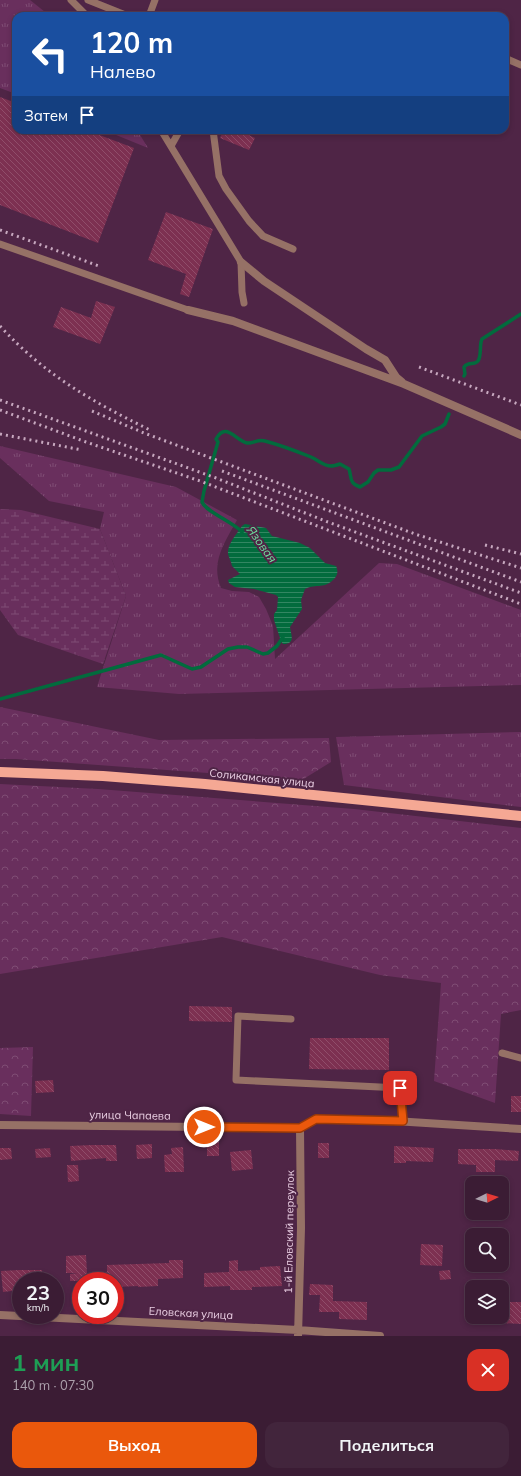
<!DOCTYPE html>
<html lang="ru">
<meta charset="utf-8">
<style>
:root{--surface:#3b1c34;--page:#42253c;--text:#f1f3f6;--muted:#aca1ac;--line:#543a4f;--accent:#ea580c}
body{margin:0;font-family:Mulish,sans-serif;background:var(--page);color:var(--text);height:100vh;display:flex;flex-direction:column;font-size:15px;white-space:nowrap}
*{box-sizing:border-box;margin:0}
p{font-size:13px;color:var(--muted)}
.icon{flex:none;width:22px;height:22px;fill:none;stroke:currentColor;stroke-width:2;stroke-linecap:round;stroke-linejoin:round}
.map{position:relative;height:1336px;overflow:hidden}
.drawer{display:flex;flex-direction:column;background:var(--surface);flex:1}
.drawer>*{flex:none}
.hud{position:absolute;left:12px;top:12px;width:497px;height:122px;border-radius:12px;box-shadow:0 2px 6px #0003,0 0 0 1px var(--line);background:#1a4fa0;color:#fff;overflow:hidden}
.needle{width:26px;rotate:85deg}
.tools{position:absolute;left:465px;top:1176px;display:grid;gap:8px}
.tools a{display:grid;place-items:center;width:44px;height:44px;border-radius:8px;background:var(--surface);box-shadow:0 2px 6px #0003,0 0 0 1px var(--line);font-size:20px}
.speed{position:absolute;left:12px;top:1272px;display:flex;gap:8px;font-size:20px;font-weight:700;text-align:center}
.speed>*{display:grid;place-content:center;width:52px;height:52px;border-radius:50%;background:var(--surface);box-shadow:0 2px 6px #0003,0 0 0 1px var(--line);line-height:1}
.speed small{font-size:10px;font-weight:400}
.speed .limit{border:6px solid #d22;background:#fff;color:#111}
.pin{position:absolute;display:grid;place-items:center;width:34px;height:34px;color:#fff;margin:-17px;border-radius:8px;box-shadow:0 2px 6px #0006}
.me{position:absolute;width:44px;margin:-22px;rotate:90deg;stroke-linejoin:round;filter:drop-shadow(0 0 3px #0008)}
.turn{display:flex;align-items:center;gap:14px;height:84px;padding:0 12px;font-size:18px}
.turn .icon{width:52px;height:52px;stroke-width:2.5}
.turn b{display:block;font-size:28px;line-height:34px}
.then{display:flex;align-items:center;height:38px;padding:0 12px;background:#0003;gap:8px;font-size:15px}
.round{display:grid;place-items:center;flex:none;width:42px;height:42px;border-radius:12px;background:var(--page)}
.overview{display:flex;align-items:center;justify-content:space-between;height:68px;padding:0 12px}
h1{font-size:24px;font-weight:700;line-height:30px;color:#1e9e55}
.primary-button{display:flex;gap:8px;margin-top:auto;padding:8px 12px}
.primary-button a{flex:1;height:46px;border-radius:12px;background:var(--accent);color:#fff;font-size:16px;font-weight:700;line-height:46px;text-align:center}
.primary-button a+a{background:var(--page);color:var(--text)}
.map>svg:first-child{display:block}
.grass{fill:url(#grass-tufts)}
.forest{fill:url(#forest-crowns)}
.wetland{fill:url(#wetland-marsh)}
.water{fill:url(#water-rules)}
.lines{fill:none;stroke-linecap:round;stroke-linejoin:round}
.stream{stroke:#026b3d;stroke-width:3.5}
.building{fill:url(#building-back-hatch)}
.lane{stroke:#967166;stroke-width:7}
.street{stroke:#967166;stroke-width:8}
.primary{stroke:#f5a894;stroke-width:10}
.rail{stroke:#c7a8bf;stroke-width:3;stroke-dasharray:2 4;stroke-linecap:butt}
.route-casing{stroke:#983908;stroke-width:10}
.route{stroke:#ea580c;stroke-width:7}
.labels{text-anchor:middle;dominant-baseline:central;stroke-width:4;stroke-linejoin:round;paint-order:stroke}
.street-label{font-size:11px;fill:#ebd0e4;stroke:#4f2546}
.water-label{font-size:12px;font-style:italic;fill:#6fe29f;stroke:#4f2546}
</style>
<div class="map">
<svg width="521" height="1336" viewBox="0 0 521 1336">
<defs>
<pattern id="grass-tufts" width="24" height="20" patternUnits="userSpaceOnUse"><rect width="24" height="20" fill="#692f5d"/><path d="M3 7l-1-3M5 7V3M7 7l1-3M15 17l-1-3M17 17v-4M19 17l1-3" fill="none" stroke="#7f4c74"/></pattern>
<pattern id="forest-crowns" width="20" height="18" patternUnits="userSpaceOnUse"><rect width="20" height="18" fill="#692f5d"/><path d="M2 6a3 3 0 1 1 6 0M12 15a3 3 0 1 1 6 0" fill="none" stroke="#7f4c74"/></pattern>
<pattern id="wetland-marsh" width="20" height="14" patternUnits="userSpaceOnUse"><rect width="20" height="14" fill="#692f5d"/><path d="M1 5h8M5 5V1M11 12h8M15 12V8" fill="none" stroke="#7f4c74"/></pattern>
<pattern id="water-rules" width="6" height="5" patternUnits="userSpaceOnUse"><rect width="6" height="5" fill="#026b3d"/><path d="M0 2.5h6" fill="none" stroke="#338662"/></pattern>
<pattern id="building-back-hatch" width="6" height="6" patternUnits="userSpaceOnUse"><rect width="6" height="6" fill="#7d3051"/><path d="M-1 5l2 2M0 0l6 6M5-1l2 2" fill="none" stroke="#904d6a"/></pattern>
</defs>
<rect width="100%" height="100%" fill="#4f2546"/>
<path class="grass" d="M0,0H30L50,16H16V94L0,88Z
M104,130H137L148,148Z
M0,446L176,487L237,520C225,542 210,562 221,588L232,591L249,592L259,597L266,609L273,626L275,659L379,563L397,564L521,610V685L179,694L97,687L126,596L100,529L104,512L49,501L0,458Z
M521,732V807L344,785L336,737Z"/>
<path class="forest" d="M0,707L159,740L329,738L331,762L297,783L262,777L16,759H0Z
M0,784L98,789L354,809L521,828V1010L501,1014L495,1103L434,1081L441,983L380,975L222,937L0,974Z
M33,1047L31,1116L0,1114V1048Z"/>
<path class="wetland" d="M0,509L21,510L100,529L126,596L103,664L18,635L0,610Z"/>
<path class="water" d="M245,524L266,528L272,536L300,543L310,548L325,563L336,566C338,571 338,574 335,578C324,590 317,583 305,589L301,600L302,609L290,627C291,635 296,644 283,644L281,641L274,620V614L277,610L278,597L276,595L254,589L235,587L229,583L228,580L240,574L232,566C231,561 229,558 228,554C227,544 237,534 242,526Z"/>
<g class="lines">
<path class="stream" d="M464,376L465,374L464,367C469,361 474,366 478,361C482,355 479,345 482,339L521,314
M242,532C233,522 206,512 202,502L204,491L218,442L216,439C226,421 236,441 247,443C253,444 257,439 265,441C280,445 296,451 311,457C318,460 324,466 331,466C334,466 337,465 340,464L349,469C352,479 349,483 360,487L368,482L374,473L378,470H391L399,467L422,436L441,427L445,424L449,414
M0,699L161,655L192,669L201,667L228,649L238,647H247L263,654L268,653L277,646L283,637"/>
</g>
<path class="building" d="M0,97L16,103V130H86L134,148L98,243L0,205Z
M224,130H238L255,138L249,150L220,138Z
M166,212L213,229L189,297L180,294L186,274L148,260Z
M96,301L115,307L100,344L53,327L61,307L91,318Z
M189,1006L232,1007V1022L189,1021Z
M310,1038H389V1070L309,1069Z
M53,1080L54,1092L36,1093L35,1081Z
M511,1096H521V1112H511Z
M207,1142H219V1156H207Z
M318,1143H329V1158H318Z
M152,1144V1158L137,1159L136,1145Z
M92,1145H116L117,1161H106V1158L71,1161L70,1146Z
M394,1146L434,1148L433,1162L406,1161V1163H394Z
M183,1147L184,1172H165L164,1155L172,1154L171,1148Z
M0,1148H11L12,1159L0,1160Z
M50,1148L51,1157L36,1158L35,1149Z
M458,1149H495L519,1151L518,1161L495,1160V1172H476V1165L458,1164Z
M251,1150L253,1169L232,1171L230,1152Z
M67,1165H78L79,1181L68,1182Z
M421,1244L443,1245L442,1266L420,1265Z
M86,1255L87,1273L107,1272V1265L169,1263V1260H183V1278L158,1279V1286L138,1287V1286L115,1287V1281H70V1274L78,1273H66V1256Z
M238,1260V1271L260,1270V1267L280,1266L282,1286L252,1287V1290H230V1286L204,1287V1273L229,1272V1261Z
M19,1270H42L43,1281H19L20,1290L3,1292L1,1271Z
M450,1270L451,1279L440,1280L439,1271Z
M310,1284L333,1285V1301L367,1302V1320L339,1319V1312H319L320,1295H309Z
M506,1302H521V1324L502,1323V1304H506Z"/>
<g class="lines">
<path class="lane" d="M71,0L87,16
M88,0L128,16
M149,16L155,0
M505,58L521,65
M161,130L241,262L242,292L244,303
M213,130L219,176L226,189L249,221L263,236L293,249
M171,146L180,130
M0,244L188,310
M291,1019L238,1016L236,1080L400,1088L403,1121
M502,1053L521,1058"/>
<path class="street" d="M241,262L264,281L366,349L385,360L396,377L402,382
M188,310L233,321L404,384L521,435
M0,1125L300,1128L316,1119L394,1121L521,1129
M0,1315L298,1330L380,1336
M298,1336L301,1228L300,1128"/>
<path class="primary" d="M0,772L103,776L205,784L521,816"/>
<path class="rail" d="M0,230L99,266
M0,326C45,375 91,401 150,430
M419,367L521,405
M0,400L216,478L328,522L521,593
M0,410L86,442L200,481L521,604
M92,411L144,433L415,534L521,568
M0,434L82,450
M222,471L521,582
M485,545L521,554"/>
</g>
<g class="lines">
<defs>
<path id="route" d="M204,1127L300,1128L316,1119L403,1121L400,1088"/>
</defs>
<use href="#route" class="route-casing"/>
<use href="#route" class="route"/>
</g>
<g class="labels">
<g class="street-label">
<text transform="translate(262 778) rotate(6)">Соликамская улица</text>
<text transform="translate(130 1115) rotate(1)">улица Чапаева</text>
<text transform="translate(289 1232) rotate(-89)">1-й Еловский переулок</text>
<text transform="translate(191 1313) rotate(3)">Еловская улица</text>
</g>
<g class="water-label">
<text transform="translate(262 544) rotate(54)">Язовая</text>
</g>
</g>
</svg>
<div class="tools">
<a><svg class="needle" viewBox="-14 -14 28 28"><path d="M0-13l5 13h-10z" fill="#e53935"/><path d="M0 13l5-13h-10z" fill="#aca1ac"/></svg></a>
<a><svg class="icon" aria-label="search" viewBox="0 0 24 24"><circle cx="10" cy="10" r="6"/><path d="M15 15l6 6"/></svg></a>
<a><svg class="icon" aria-label="layers" viewBox="0 0 24 24"><path d="M12 4l9 5-9 5-9-5zM3 14l9 5 9-5"/></svg></a>
</div>
<div class="speed"><div>23<small>km/h</small></div><div class="limit">30</div></div>
<div class="pin" style="left:400px;top:1088px;background:#d93025"><svg class="icon" aria-label="arrive" viewBox="0 0 24 24"><path d="M6 21V4h12l-3 4 3 4H6"/></svg></div>
<svg class="me" style="left:204px;top:1127px" viewBox="-20 -20 40 40"><circle r="17" fill="#ea580c" stroke="#fff" stroke-width="3"/><path d="M0-11L8 9 0 5-8 9z" fill="#fff"/></svg>
<div class="hud">
<div class="turn"><svg class="icon" aria-label="left" viewBox="0 0 24 24"><path d="M17 20v-9H6M10 6l-5 5 5 5"/></svg><div><b>120 m</b>Налево</div></div>
<div class="then">Затем<svg class="icon" aria-label="arrive" viewBox="0 0 24 24"><path d="M6 21V4h12l-3 4 3 4H6"/></svg></div>
</div>
</div>
<section class="drawer">
<div class="overview"><div><h1>1 мин</h1><p>140 m · 07:30</p></div><a class="round" style="background:#d93025;color:#fff"><svg class="icon" aria-label="close" viewBox="0 0 24 24"><path d="M6 6l12 12M18 6L6 18"/></svg></a></div>
<div class="primary-button"><a>Выход</a><a>Поделиться</a></div>
</section>
